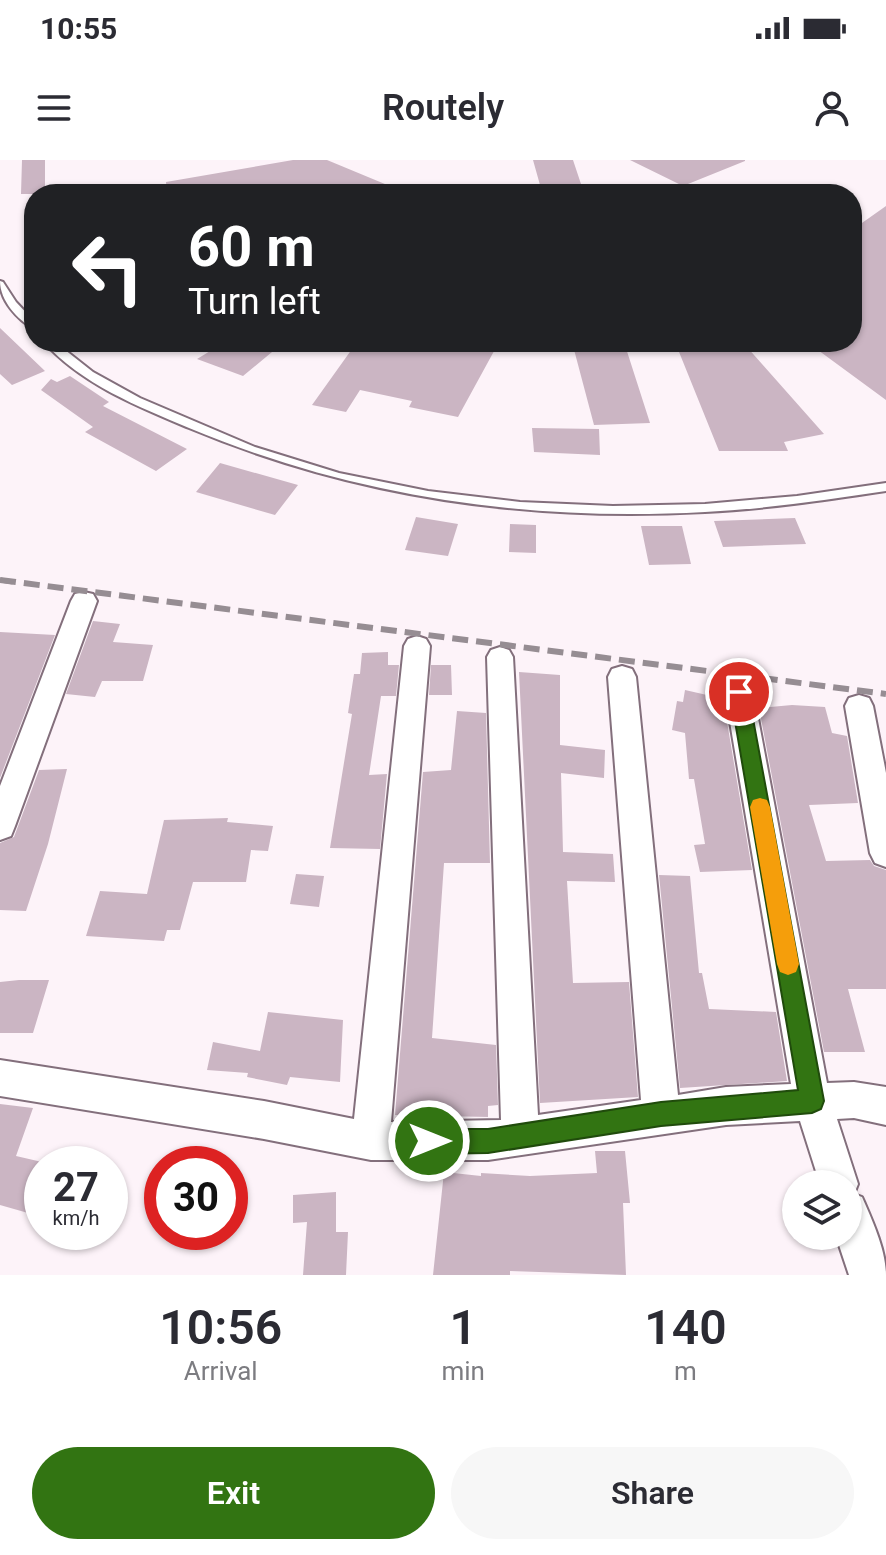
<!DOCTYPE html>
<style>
:root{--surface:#fff;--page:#f7f7f7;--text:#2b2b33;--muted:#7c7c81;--accent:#327412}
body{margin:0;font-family:Roboto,sans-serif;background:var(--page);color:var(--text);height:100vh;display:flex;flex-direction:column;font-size:30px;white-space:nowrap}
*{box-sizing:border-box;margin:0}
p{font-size:26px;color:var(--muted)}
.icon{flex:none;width:44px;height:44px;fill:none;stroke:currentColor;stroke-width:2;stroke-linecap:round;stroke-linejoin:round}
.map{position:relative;height:1115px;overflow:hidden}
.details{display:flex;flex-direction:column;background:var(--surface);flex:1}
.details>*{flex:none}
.hud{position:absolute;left:24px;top:24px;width:838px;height:168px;border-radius:32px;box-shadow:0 2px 6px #0004;background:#202124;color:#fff;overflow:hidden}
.tools{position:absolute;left:782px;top:1010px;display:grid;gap:16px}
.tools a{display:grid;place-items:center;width:80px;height:80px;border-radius:50%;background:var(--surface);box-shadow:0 2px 6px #0004;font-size:40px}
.speed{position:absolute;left:24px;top:986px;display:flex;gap:16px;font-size:40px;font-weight:700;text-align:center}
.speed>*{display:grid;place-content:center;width:104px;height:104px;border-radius:50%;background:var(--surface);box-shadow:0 2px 6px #0004;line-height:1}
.speed small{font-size:20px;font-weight:400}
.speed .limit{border:12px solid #d22;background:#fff;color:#111}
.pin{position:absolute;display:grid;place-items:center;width:68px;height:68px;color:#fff;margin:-34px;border:4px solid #fff;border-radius:50%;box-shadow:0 2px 8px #0007}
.me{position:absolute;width:88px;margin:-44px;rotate:90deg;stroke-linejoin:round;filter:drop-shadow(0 0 6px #0008)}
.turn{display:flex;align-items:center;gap:28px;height:168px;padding:0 32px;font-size:36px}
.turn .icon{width:104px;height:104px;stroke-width:2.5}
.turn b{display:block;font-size:56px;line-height:68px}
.eta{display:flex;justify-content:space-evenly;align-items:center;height:136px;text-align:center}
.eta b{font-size:48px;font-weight:600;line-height:56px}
.action{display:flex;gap:16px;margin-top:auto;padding:16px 32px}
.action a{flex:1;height:92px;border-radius:48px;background:var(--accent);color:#fff;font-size:32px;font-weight:600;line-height:92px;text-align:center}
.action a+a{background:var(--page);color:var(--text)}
.status{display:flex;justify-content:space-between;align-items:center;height:56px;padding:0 40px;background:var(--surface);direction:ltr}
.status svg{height:22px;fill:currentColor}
header{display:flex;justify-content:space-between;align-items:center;height:104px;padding:0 32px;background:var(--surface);font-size:36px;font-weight:600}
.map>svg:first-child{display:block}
.building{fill:#cbb5c3}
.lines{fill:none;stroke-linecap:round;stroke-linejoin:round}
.service-casing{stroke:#836f7c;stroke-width:4}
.minor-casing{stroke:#836f7c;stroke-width:4}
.service{fill:#fff;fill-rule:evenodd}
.minor{fill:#fff;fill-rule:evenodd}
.rail-far1{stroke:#968d93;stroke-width:5;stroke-dasharray:13 6;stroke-linecap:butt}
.rail{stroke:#968d93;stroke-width:6;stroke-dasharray:16 8;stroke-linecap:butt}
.route{fill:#327412;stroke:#204b0c;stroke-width:2}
.slow{fill:#f59e0b}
</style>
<div class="status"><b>10:55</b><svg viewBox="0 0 49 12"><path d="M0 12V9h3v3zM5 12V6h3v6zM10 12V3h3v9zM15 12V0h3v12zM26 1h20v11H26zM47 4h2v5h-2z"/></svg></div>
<header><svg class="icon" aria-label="menu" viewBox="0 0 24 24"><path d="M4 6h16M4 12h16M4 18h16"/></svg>Routely<svg class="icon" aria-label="person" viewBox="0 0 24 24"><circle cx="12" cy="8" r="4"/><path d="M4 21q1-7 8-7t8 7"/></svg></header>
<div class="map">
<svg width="886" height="1115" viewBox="0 0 886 1115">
<rect width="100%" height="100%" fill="#fdf3f9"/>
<path class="building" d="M22,0H45V34H21Z
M293,0H327L409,34H167L166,22Z
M533,0H573L581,24L540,25Z
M630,0H745V1L683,26Z
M886,46V240L807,182H852V70Z
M0,168L45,211L12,225L0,214Z
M225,182H284L243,216L197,199Z
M357,182H499L458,257L409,247L412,241L360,230L346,252L312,245Z
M572,182H624L650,263L594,265Z
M675,182H723L726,187L746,186L824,274L784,282L788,291H719Z
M70,216L109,242L103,246L187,289L156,311L85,272L93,267L41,230L51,219L57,222Z
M532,268L599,269L600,295L534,292Z
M220,303L298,325L275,355L196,332Z
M416,357L458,364L448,396L405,390Z
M795,358L806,384L723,387L714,361Z
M510,364L536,365V393L509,392Z
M641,366H682L691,404L649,405Z
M93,461L120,464L113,482L153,485L143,521H102L95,537L66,534Z
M0,472L55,475L0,618Z
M388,492V505H399L396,536H381L369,615L387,614L380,689L330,688L352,554L348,553L354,514H360L362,493Z
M431,505H451L452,535H429Z
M519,512L560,515V585L605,590L604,618L561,613L563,692L613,694L615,722L567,721L573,823L629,822L638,937L540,943Z
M685,530L720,538L718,551L725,550L752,710L700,712L694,685L705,684L694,619H689L685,573L672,570L677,541L683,542Z
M792,545L825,547L832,573L847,576L858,643L809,645L826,701L870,700L874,706L886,710V829H848L865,892H824L759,548Z
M457,551L486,553L490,703H444L432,878L496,885L498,945L488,946V957L395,955L423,612L451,610Z
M67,609L48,684L26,751L0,750V683L14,677L39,610Z
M228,658L227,662L273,666L268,691L251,690L246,722H193L180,770H167L164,781L86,776L100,731L147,734L164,660Z
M296,714L324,716L319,747L290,744Z
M659,715L690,716L699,813H702L709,849L776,852L787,921L680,928Z
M19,820H49L33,873H0V822Z
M268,852L343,860L340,922L290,917L287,925L247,917L248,913L207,910L213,882L260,891Z
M0,944L33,948L16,996L42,1002V1057L0,1045Z
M595,991H625L630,1043H623L626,1115L510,1111V1115H433L444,1012L481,1016V1013L530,1016L597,1013Z
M336,1032V1072H348L346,1115H303L307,1062L293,1063V1035Z"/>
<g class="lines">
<defs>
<path id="service" d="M0,121L3,122L16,142L34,161V169C18,160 0,141 0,121Z
M44,182H55L93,212L140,238L255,287L339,313L428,331L520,342L613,346L705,344L797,336L886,323V331C826,340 766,349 705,352C527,362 354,337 189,268C139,247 81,224 44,182Z"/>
<path id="minor" d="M84,432L93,434L97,441L15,666L11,676L0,680V626L71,441L75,434Z
M417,476L426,479L430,486L391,962L501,960L487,497L491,490L500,487L509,490L513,497L538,955L641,940L608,517L612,509L622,506L632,509L636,517L678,935L726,927L791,924L725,532L729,524L739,521L749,524L753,532L827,923L854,922L886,927V965L854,958L837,959L858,1024L854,1034L862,1037C872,1060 886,1090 886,1115H849L836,1076H848V1024H820L800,961L726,965L488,1000H371L264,979L0,936V900L264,941L354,959L404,486L408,479Z
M859,535L869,538L873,546L886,613V707L875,703L870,693L845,546L849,538Z"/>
</defs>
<use href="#service" class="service-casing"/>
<use href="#minor" class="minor-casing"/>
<use href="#service" class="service"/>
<use href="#minor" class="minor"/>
<path class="rail-far1" d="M0,420L13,422"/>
<path class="rail" d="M0,420L886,534"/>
</g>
<path class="route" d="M739,525L748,532L824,941L821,949L812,953L661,966L488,993L429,994L421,990L417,981L421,973L429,969H488L661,942L798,930L730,532Z"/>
<path class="slow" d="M760,638L767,640L770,647L799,804L796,812L788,815L780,812L777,804L750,647L753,640Z"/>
</svg>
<div class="tools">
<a><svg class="icon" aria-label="layers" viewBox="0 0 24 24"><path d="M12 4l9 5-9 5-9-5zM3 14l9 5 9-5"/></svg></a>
</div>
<div class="speed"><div>27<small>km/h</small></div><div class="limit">30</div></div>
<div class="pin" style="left:739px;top:532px;background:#d93025"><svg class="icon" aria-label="arrive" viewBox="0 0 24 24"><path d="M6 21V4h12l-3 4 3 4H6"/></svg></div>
<svg class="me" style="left:429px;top:981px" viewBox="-20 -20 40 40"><circle r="17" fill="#327412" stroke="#fff" stroke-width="3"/><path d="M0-11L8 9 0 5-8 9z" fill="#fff"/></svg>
<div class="hud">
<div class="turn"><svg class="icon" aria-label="left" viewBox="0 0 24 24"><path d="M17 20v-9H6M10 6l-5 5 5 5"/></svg><div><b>60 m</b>Turn left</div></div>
</div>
</div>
<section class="details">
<div class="eta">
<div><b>10:56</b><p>Arrival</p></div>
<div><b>1</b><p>min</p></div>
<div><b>140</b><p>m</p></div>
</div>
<div class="action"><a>Exit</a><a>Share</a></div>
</section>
